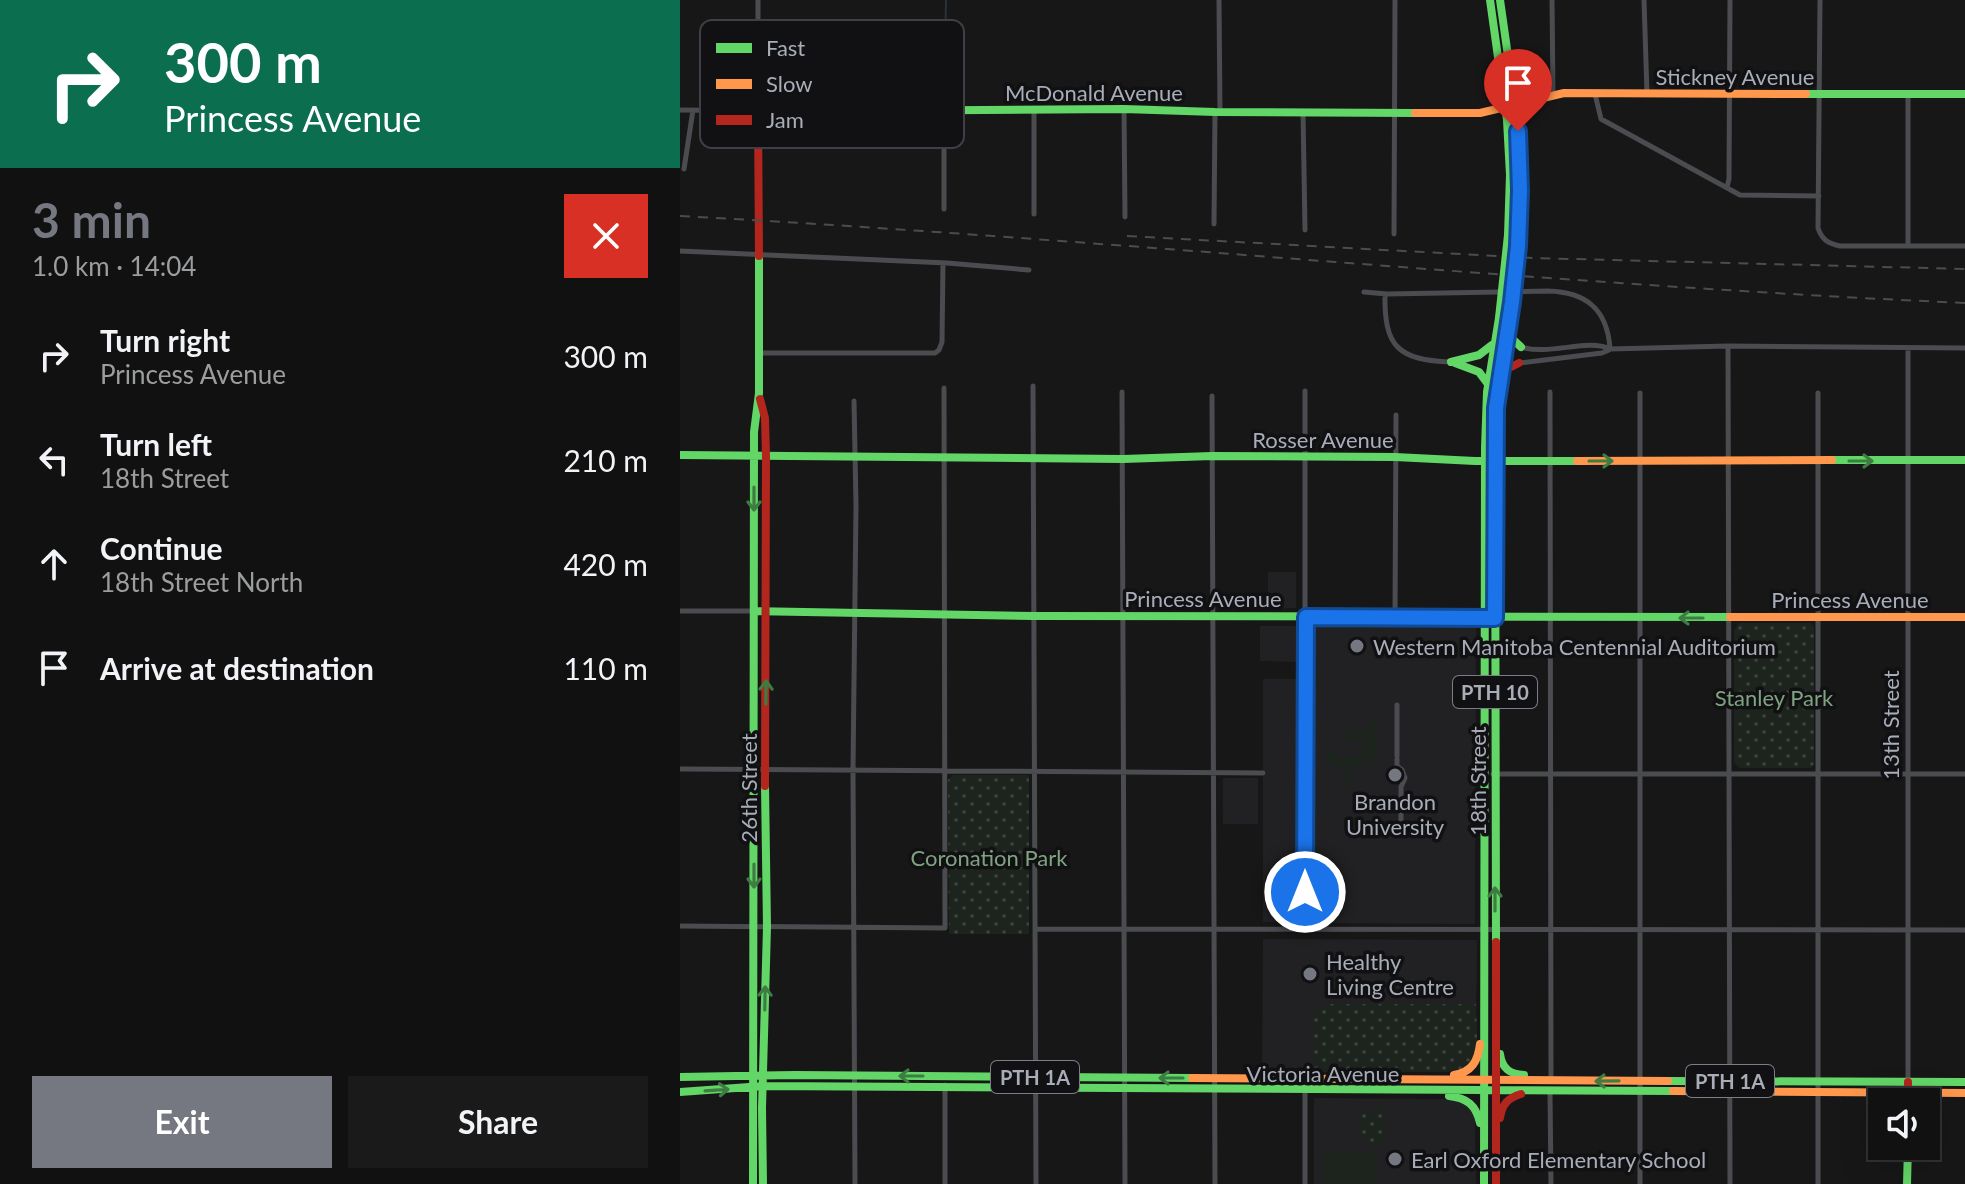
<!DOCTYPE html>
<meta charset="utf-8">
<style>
:root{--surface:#111;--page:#1a1a1a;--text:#f1f3f6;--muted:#9c9d9f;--line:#303131;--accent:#757880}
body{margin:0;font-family:Lato,sans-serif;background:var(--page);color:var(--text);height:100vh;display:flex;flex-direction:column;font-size:30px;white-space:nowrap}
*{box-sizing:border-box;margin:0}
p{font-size:26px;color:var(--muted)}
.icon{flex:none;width:44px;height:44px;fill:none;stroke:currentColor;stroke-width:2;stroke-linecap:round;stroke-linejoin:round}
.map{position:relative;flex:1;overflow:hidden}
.side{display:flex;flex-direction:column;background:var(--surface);width:680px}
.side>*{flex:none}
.top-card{background:#0b6e4f;color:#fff;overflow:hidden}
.buttons{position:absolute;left:1188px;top:1088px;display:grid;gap:16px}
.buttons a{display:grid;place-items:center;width:72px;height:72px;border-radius:0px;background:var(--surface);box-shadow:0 8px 32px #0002,0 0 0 2px var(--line);font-size:40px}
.pin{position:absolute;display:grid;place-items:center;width:68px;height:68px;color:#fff;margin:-82px -34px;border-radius:50% 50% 50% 0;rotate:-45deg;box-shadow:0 0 8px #0007}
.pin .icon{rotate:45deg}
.me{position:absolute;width:88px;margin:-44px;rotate:0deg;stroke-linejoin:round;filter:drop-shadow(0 0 6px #0008)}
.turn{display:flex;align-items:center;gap:28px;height:168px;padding:0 32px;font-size:36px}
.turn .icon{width:104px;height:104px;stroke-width:2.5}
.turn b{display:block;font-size:56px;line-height:68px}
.round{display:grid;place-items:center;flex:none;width:84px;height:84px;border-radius:0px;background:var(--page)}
.overview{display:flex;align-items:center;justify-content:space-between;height:136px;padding:0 32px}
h1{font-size:48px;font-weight:700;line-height:60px;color:var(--accent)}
.cta{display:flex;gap:16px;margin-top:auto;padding:16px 32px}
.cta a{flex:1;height:92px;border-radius:0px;background:var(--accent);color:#fff;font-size:32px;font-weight:700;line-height:92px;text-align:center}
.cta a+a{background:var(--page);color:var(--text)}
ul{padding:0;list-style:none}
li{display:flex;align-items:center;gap:24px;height:104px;padding:0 32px}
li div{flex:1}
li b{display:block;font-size:30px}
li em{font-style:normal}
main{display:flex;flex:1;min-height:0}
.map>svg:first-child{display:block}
.built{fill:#212123}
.grass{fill:#1d241e}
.park{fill:url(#park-dots)}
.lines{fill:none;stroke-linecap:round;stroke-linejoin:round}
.stream{stroke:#2a3239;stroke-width:2}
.street{stroke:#4b4c50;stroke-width:5}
.fast{stroke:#63d668;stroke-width:8}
.slow{stroke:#ff974d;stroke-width:8}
.jam{stroke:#b3261e;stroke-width:8}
.rail{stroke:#4b4c4f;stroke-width:2;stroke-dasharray:10 8;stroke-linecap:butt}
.fast-bridge{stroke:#63d668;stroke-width:8}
.slow-bridge{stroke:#ff974d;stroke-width:8}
.oneway{stroke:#3e7d42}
.route-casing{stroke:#114b97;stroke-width:20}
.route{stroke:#1a73e8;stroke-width:14}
.poi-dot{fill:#757880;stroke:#111113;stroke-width:3}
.labels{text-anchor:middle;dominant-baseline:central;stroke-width:7;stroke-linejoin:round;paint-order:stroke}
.shield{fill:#111113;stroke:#7b7e86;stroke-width:2}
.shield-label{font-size:20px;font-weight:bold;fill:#a8adb8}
.street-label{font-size:22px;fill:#a8adb8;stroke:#111113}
.poi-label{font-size:22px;fill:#a8adb8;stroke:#111113;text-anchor:start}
.park-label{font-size:22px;fill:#7fa381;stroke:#111113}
.key{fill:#111113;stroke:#3e4045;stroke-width:2}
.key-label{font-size:22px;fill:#a8adb8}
</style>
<main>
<section class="side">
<div class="top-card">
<div class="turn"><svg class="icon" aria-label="right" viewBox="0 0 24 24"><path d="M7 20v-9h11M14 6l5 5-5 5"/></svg><div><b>300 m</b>Princess Avenue</div></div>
</div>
<div class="overview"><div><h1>3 min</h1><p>1.0 km · 14:04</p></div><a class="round" style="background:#d93025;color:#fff"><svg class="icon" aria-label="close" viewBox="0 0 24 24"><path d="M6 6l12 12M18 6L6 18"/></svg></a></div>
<ul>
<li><svg class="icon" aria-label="right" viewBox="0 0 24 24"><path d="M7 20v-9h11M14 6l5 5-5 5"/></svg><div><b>Turn right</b><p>Princess Avenue</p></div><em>300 m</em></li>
<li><svg class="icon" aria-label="left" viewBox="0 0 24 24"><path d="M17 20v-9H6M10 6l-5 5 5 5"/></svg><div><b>Turn left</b><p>18th Street</p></div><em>210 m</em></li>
<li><svg class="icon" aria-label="ahead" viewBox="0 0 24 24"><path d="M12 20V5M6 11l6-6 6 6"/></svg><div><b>Continue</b><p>18th Street North</p></div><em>420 m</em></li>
<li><svg class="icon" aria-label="arrive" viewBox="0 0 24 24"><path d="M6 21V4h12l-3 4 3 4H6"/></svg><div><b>Arrive at destination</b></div><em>110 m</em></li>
</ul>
<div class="cta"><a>Exit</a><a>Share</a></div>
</section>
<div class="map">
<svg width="1285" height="1184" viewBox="0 0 1285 1184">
<defs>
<pattern id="park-dots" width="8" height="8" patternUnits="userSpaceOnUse" patternTransform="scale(2)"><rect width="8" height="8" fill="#1d241e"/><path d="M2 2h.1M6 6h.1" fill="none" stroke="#3b413d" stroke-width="1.8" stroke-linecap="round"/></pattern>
</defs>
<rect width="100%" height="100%" fill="#171717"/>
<path class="built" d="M588,572H616V608L588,609Z
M580,626H616V662L580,661Z
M634,626L796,627L795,924L634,923Z
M583,679H616L617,922H583Z
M543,778H578V824H543Z
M583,939L797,940L796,1049L768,1072L582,1071Z
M634,1098L763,1099L776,1101L786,1104L792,1111L795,1121L796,1184H634Z"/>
<path class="grass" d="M688,720H696V761H692L688,766C680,763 674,766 672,774L674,780L669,784V788H666L665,767L647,766V751L650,747L662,759L665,758L668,753L675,755L682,754L684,748L683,743L677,740H667V738H665V731H670L672,734L674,731H688Z
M646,1152L696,1153V1184H645Z"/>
<path class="park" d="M1059,623H1130L1134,626V764L1131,768H1060L1054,763V631Z
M273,775H349V934H269L268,780Z
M643,1004H796C796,1019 800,1050 792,1062C786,1070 776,1071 768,1072H634V1013Z
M697,1107H704V1146H688V1138H680V1113H697Z"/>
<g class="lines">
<path class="stream" d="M265,47L266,0"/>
<path class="street" d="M539,0L540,112
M872,0L873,95
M964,0L967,94
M1140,0L1138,228C1142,240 1148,243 1160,246H1285
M915,94L921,119L1060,195L1139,196
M444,109L445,217
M0,110L78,111V0
M623,112L625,230
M4,169L13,110
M1047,187L1049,179L1050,0
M264,209V110
M354,214V109
M534,224L535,112
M714,234L715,0
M1228,245V94
M0,251L267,263L349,270
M684,292L707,294L868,291C906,292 927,309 930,348
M705,294C704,347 718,360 771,362
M1048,346L1050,1184
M841,347C870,356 907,338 930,349L1048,346L1285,348
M78,353H255L259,350L262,342L263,263
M839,363L922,353L929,350
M353,386L356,1184
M442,392L445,1184
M870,392L871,1081
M1138,393V1184
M532,396L535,1184
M174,401L176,505L173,770L175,1184
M0,611H74
M715,618L716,415
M717,756V705
M717,758V766L722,770L725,778L721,787V821
M0,769L583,773
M813,774H1285
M0,926L265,928L264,388
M355,929L1285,930
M625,930V391
M1228,1082V348
M265,1085V1184
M870,1092L871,1184
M625,1184V1079
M960,1184V393"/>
<path class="fast" d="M810,0L824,100
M820,0L834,98
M1126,94H1285
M163,111L444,109L535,112L735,113
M837,118L840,169L838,235
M827,120L830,175L828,235
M827,334L841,347
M771,362L799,355L812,345
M775,363L799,372L808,384
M0,455L443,459L532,456L715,457L795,461H897
M1152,460H1285
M74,611L354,616L1050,617
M816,942L815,422L817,393L829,319
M820,1054C822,1069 830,1074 844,1075
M0,1077L115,1075L512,1078
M988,1081L1285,1082
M0,1092L83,1086L993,1091
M769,1096C787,1098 796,1105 800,1123
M73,1184L74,432L79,393V256
M83,1184L82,1108L87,927L85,786
M804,1184L805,448L807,392L819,318
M1227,1184L1228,1146"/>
<path class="slow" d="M735,113H800L884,93L1126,94
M897,461L1152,460
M1050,617H1285
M774,1075C792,1072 798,1061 800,1044
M512,1078L988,1081
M993,1091L1285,1093"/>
<path class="jam" d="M79,256L78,111H163
M822,375L827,369L839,363
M80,399L85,418L86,456L85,786
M816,942V1184
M1228,1082V1102
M820,1118C822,1104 828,1098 841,1094"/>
<path class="rail" d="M0,216C429,239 856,284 1285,303
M447,236L853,258L1285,269"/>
<path class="fast-bridge" d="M834,98L837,118
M824,100L827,120
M819,318L828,235"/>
<path class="slow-bridge" d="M829,319L838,235"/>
</g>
<defs><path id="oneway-shaft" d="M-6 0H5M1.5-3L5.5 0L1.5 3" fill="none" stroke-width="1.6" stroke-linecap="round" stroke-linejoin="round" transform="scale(2)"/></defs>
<g class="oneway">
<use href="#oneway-shaft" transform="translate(921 461)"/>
<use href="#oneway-shaft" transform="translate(1181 461)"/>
<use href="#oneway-shaft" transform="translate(74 499) rotate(90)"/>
<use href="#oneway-shaft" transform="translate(1011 618) rotate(180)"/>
<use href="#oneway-shaft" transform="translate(86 692) rotate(-89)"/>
<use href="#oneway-shaft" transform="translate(74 876) rotate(90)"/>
<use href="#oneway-shaft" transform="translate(815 899) rotate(-90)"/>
<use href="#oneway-shaft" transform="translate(85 998) rotate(-89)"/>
<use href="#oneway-shaft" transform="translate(231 1076) rotate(-180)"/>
<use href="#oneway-shaft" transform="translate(491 1078) rotate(-180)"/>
<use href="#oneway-shaft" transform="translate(927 1081) rotate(179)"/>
<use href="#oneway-shaft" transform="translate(37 1090) rotate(-4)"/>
</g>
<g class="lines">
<defs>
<path id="route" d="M625,892L626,617L815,618L816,408L832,302L838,246L840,190L838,131"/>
</defs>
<use href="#route" class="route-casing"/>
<use href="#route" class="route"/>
</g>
<g class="poi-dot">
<circle cx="677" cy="646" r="8"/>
<circle cx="715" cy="775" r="8"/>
<circle cx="630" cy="974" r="8"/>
<circle cx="715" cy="1159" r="8"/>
</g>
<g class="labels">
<g class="shield">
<rect x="773" y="676" width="84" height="32" rx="6"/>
<rect x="311" y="1061" width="88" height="32" rx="6"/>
<rect x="1006" y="1065" width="88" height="32" rx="6"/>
</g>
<g class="shield-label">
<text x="815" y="692">PTH 10</text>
<text x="355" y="1077">PTH 1A</text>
<text x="1050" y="1081">PTH 1A</text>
</g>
<g class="street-label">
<text x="1055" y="76">Stickney Avenue</text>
<text x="414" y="92">McDonald Avenue</text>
<text x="643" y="439">Rosser Avenue</text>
<text x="523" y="598">Princess Avenue</text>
<text x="1170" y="599">Princess Avenue</text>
<text transform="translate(1210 725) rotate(-90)">13th Street</text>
<text transform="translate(797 781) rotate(-90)">18th Street</text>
<text transform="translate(68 788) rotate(-90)">26th Street</text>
<text x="643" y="1073">Victoria Avenue</text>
</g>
<g class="poi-label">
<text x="693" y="646">Western Manitoba Centennial Auditorium</text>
<text x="715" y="801" text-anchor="middle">Brandon<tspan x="715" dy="25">University</tspan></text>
<text x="646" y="961">Healthy<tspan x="646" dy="25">Living Centre</tspan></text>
<text x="731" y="1159">Earl Oxford Elementary School</text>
</g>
<g class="park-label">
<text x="1094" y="697">Stanley Park</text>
<text x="309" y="857">Coronation Park</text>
</g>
</g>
<rect x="20" y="20" width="264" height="128" rx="12" class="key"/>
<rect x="36" y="43" width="36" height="10" fill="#63d668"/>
<rect x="36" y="79" width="36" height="10" fill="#ff974d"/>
<rect x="36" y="115" width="36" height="10" fill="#b3261e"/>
<g class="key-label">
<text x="86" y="56">Fast</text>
<text x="86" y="92">Slow</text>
<text x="86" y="128">Jam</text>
</g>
</svg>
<div class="buttons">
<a><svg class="icon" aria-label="sound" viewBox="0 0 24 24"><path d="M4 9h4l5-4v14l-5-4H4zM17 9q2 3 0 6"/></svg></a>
</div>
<div class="pin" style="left:838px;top:131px;background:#d93025"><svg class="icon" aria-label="arrive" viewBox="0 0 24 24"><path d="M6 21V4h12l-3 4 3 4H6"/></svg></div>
<svg class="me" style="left:625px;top:892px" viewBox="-20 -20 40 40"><circle r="17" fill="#1a73e8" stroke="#fff" stroke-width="3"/><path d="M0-11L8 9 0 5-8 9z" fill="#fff"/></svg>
</div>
</main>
